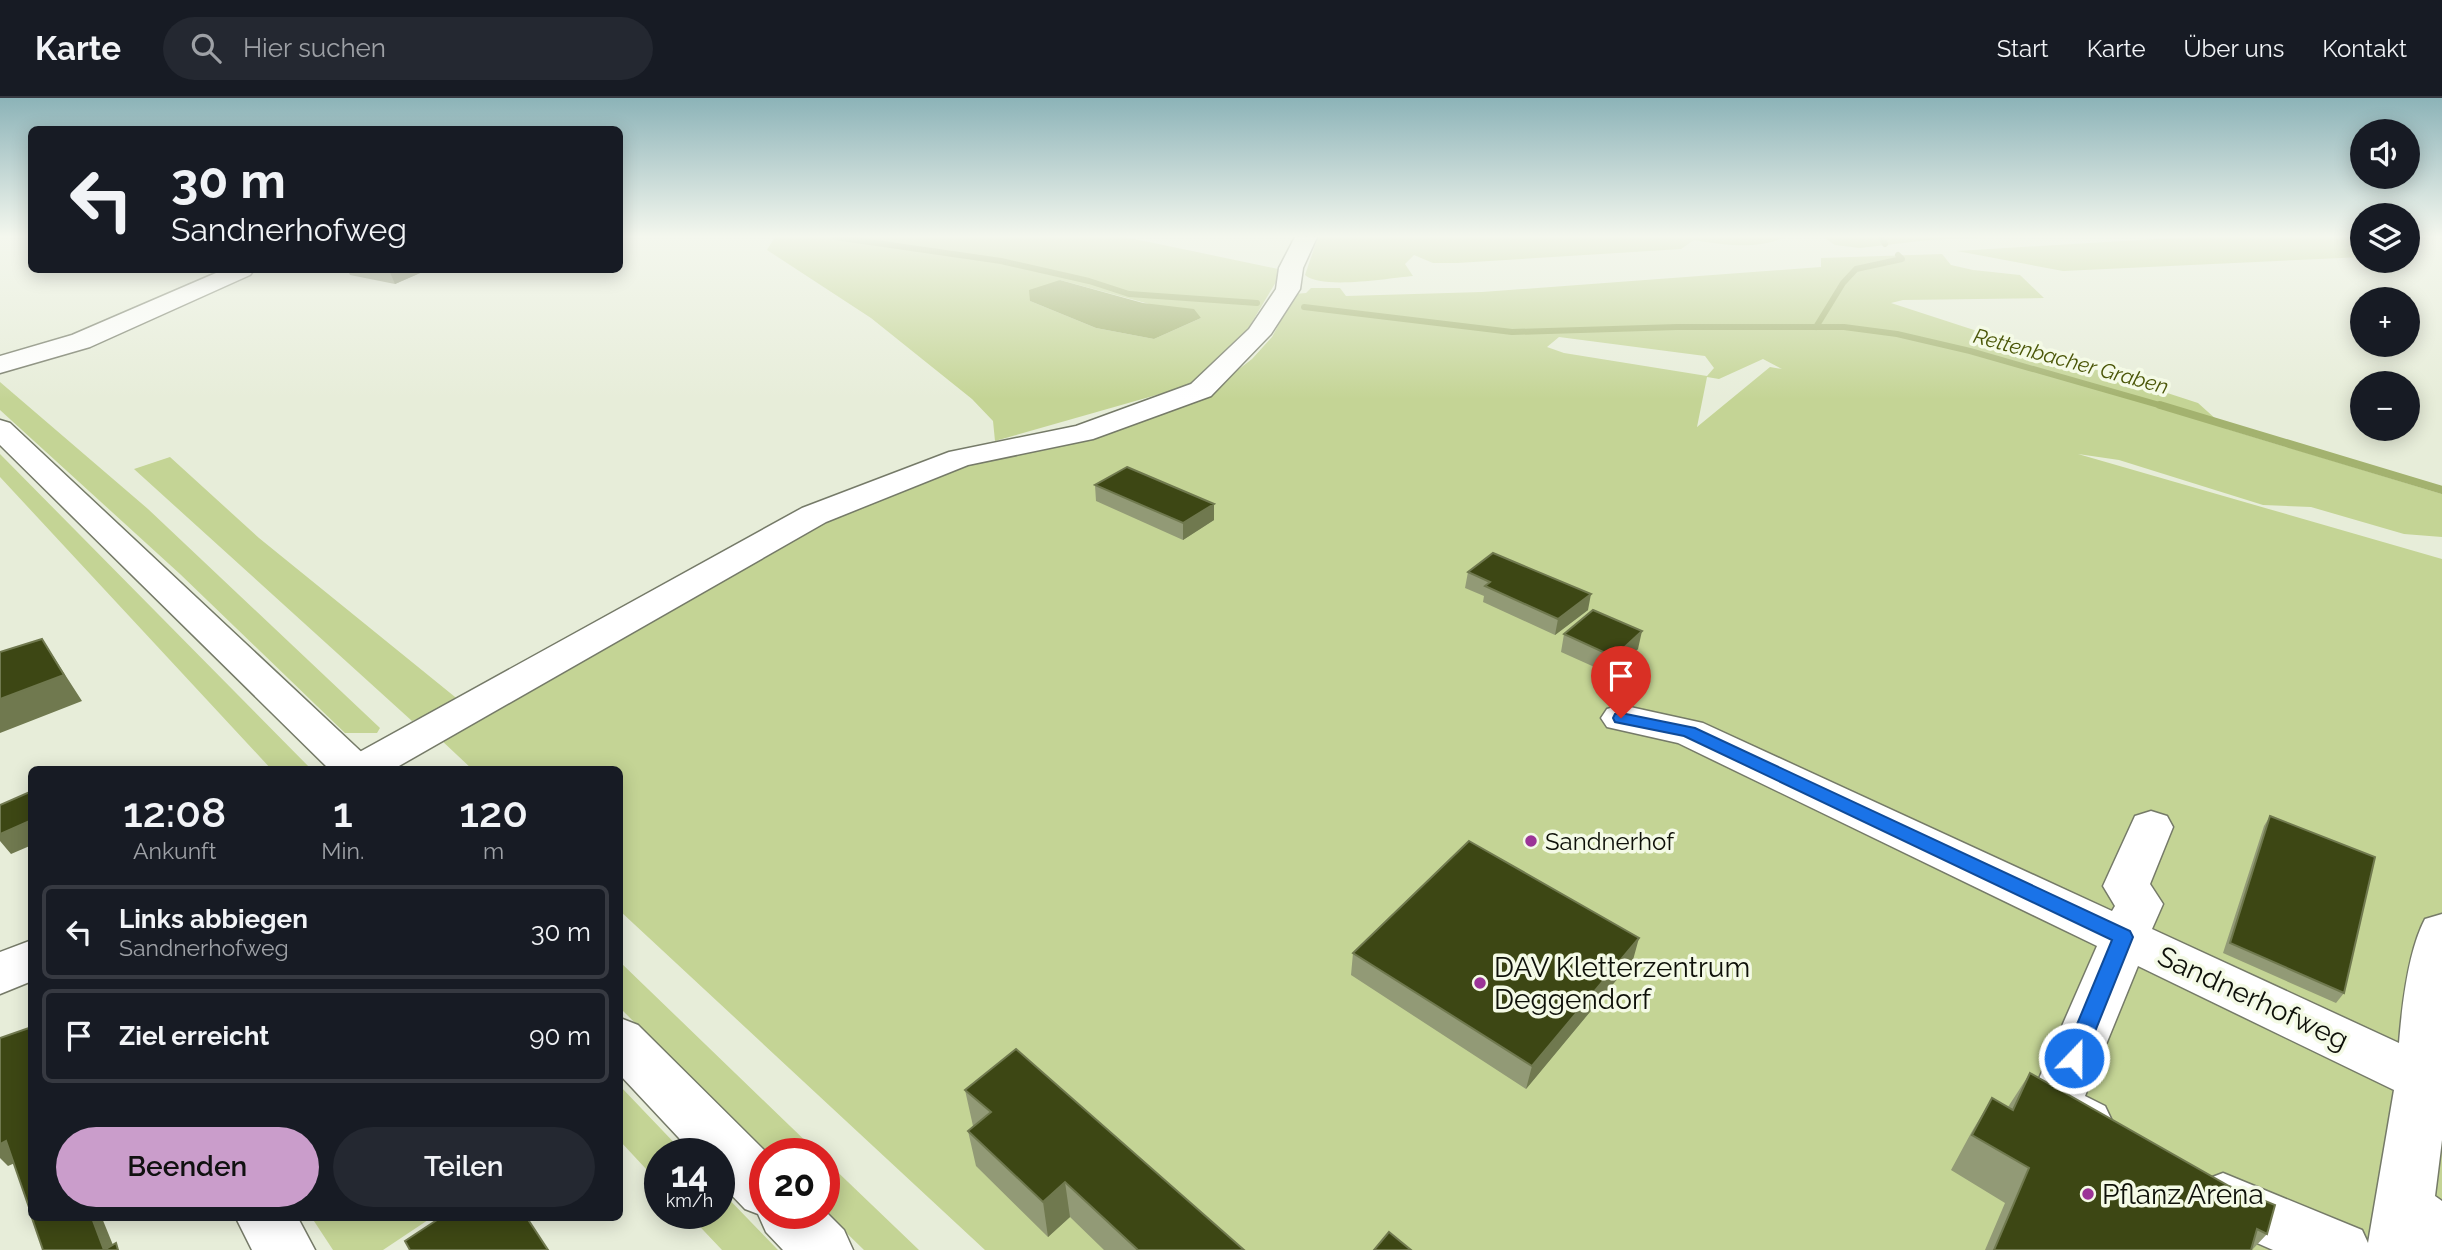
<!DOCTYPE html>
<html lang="de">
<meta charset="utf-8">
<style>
:root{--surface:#171b24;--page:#242831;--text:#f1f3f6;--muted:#9ea1a6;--line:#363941;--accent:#ca9dcb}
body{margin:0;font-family:Raleway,sans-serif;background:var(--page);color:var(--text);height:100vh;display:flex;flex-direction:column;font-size:26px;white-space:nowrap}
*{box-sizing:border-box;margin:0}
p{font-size:23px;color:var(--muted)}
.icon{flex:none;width:38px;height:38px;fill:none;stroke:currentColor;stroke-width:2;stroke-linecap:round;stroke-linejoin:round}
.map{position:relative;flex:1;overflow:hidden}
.details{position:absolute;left:28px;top:668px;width:595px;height:455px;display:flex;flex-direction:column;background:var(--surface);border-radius:10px;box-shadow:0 4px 18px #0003}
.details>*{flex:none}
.top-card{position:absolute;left:28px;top:28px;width:595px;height:147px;border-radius:10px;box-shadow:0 4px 18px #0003;background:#171b24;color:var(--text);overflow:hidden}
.controls{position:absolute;left:2350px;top:21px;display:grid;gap:14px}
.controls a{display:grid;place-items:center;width:70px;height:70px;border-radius:50%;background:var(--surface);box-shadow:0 4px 18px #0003;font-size:35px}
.speed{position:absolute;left:644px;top:1040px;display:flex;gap:14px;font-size:35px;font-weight:700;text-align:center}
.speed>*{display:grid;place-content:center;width:91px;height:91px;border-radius:50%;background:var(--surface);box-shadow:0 4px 18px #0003;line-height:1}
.speed small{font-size:18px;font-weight:400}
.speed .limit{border:10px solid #d22;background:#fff;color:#111}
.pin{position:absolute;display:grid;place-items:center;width:60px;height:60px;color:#fff;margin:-72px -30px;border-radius:50% 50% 50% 0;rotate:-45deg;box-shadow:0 0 7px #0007}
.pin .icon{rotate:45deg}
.me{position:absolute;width:77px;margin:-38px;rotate:22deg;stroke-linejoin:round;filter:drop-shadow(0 0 5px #0008)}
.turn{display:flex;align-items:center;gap:24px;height:147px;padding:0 28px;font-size:32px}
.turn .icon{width:91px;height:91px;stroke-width:2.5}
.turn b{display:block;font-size:49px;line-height:60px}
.eta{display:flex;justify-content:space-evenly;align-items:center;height:119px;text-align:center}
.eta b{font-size:42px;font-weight:600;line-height:49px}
.action{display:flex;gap:14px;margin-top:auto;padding:14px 28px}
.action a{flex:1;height:80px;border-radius:42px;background:var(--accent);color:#111;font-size:28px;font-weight:600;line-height:80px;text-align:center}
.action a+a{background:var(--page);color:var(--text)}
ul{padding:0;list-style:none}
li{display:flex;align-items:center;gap:21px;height:94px;margin:0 14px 10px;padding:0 14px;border:4px solid var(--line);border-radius:10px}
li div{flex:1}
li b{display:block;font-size:26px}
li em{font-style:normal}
header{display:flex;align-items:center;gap:42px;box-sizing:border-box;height:98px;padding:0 35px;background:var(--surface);border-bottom:2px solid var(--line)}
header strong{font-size:33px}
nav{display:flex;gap:38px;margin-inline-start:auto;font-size:24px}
.search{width:490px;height:63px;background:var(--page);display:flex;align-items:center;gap:18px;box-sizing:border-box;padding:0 24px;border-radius:38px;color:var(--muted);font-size:26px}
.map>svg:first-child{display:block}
.green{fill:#c4d495;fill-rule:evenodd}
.water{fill:#a3b26f}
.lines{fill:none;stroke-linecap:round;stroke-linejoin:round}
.stream-far1{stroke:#a3b26f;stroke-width:6}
.stream{stroke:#a3b26f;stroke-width:8}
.minor-casing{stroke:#757a68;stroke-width:3}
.major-casing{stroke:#757a68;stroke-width:3}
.minor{fill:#fff;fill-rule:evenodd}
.major{fill:#fff;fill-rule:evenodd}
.wall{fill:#929a76}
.shaded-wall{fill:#70794f}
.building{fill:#3d4714;stroke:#70794f;stroke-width:2}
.route{fill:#1a73e8;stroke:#114b97;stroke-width:2}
.poi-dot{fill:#9b3497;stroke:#f4fae6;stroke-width:2.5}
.labels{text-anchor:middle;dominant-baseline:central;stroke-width:7;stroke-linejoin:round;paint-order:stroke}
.far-water-label{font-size:21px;font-style:italic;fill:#4a5607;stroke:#f4fae6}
.poi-label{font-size:24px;fill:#0e1009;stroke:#f4fae6;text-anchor:start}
.near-poi-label{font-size:28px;fill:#0e1009;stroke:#f4fae6;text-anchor:start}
.near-street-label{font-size:28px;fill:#0e1009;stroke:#f4fae6}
</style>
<header>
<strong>Karte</strong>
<div class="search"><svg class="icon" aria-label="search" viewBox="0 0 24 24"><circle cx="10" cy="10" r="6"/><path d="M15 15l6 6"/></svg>Hier suchen</div>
<nav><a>Start</a><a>Karte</a><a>Über uns</a><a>Kontakt</a></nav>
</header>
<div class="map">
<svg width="2442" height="1152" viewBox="0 0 2442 1152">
<rect width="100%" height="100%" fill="#e7edd9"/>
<path class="green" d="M775,139H1125L1283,172L1242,241L1188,288L995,343L993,323L972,301L871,220L767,152ZM1060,182L1201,220L1154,241L1096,230L1030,203Z
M1318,139H1785C1759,152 1721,147 1694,142L1681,151L1457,165H1433L1414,157L1405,166L1413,178C1389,180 1322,192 1305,177Z
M1823,139H1994L1929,142L1860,150L1835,147Z
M2188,139H2362V159L2063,173L1957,153Z
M1942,156L1951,167L1973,172L2020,177L2044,200L1903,202L1891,205L2198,305L2227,331L2442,396V439L2404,436L2311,409L2263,407L2119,362L2078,356L2442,461V1152H985L620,813V672H473L440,641L820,421L962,367L1208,295L1252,261L1272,239L1295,196L1306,195L1311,190H1340L1346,198L1482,194L1821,169V160ZM1559,239L1705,258L1714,270L1707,278L1564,255L1547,249ZM1763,261L1782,271L1770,269L1697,329L1707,279L1719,281Z
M0,284L148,411L380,630L377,635H345L180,476L0,312Z
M0,356L312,672H272L0,379Z
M170,359L259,440L460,603L412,623L134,371Z
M620,864L818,1055H766L620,910Z
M620,988L684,1055H660V1086L620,1043Z
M824,1061L919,1152H864L824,1113Z
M719,1091L778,1152H722L687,1115H719Z
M312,1120H431L383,1152H333Z"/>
<path class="water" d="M1060,182L1143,205L1194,211L1201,220L1154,241L1096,230L1030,203L1029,192Z"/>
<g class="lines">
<path class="stream-far1" d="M835,139L1001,163L1089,183L1129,196L1257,205
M1881,139L1885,146
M1304,209L1512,234L1677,229H1844L1897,236L1970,253L2166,309
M1816,229L1843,185L1856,171L1902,161L1898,157"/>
<path class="stream" d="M2160,307L2442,392"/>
<defs>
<path id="minor" d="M1295,139H1317L1303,170L1300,191L1271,236L1211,298L1093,341L968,367L826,424L392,672H339L345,662L802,410L949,354L1076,328L1191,286L1249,231L1276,191L1279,170Z
M223,172H254L250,177L90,249L0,275V258L72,237Z
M1621,607L1703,625L2112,813L2115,808L2103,788L2135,718L2151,713L2167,718L2173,729L2150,786L2163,806L2152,831L2399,945C2402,908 2408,853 2425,821L2442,816V1042L2435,1098L2442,1103V1152H2273L2202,1121L2194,1102L2202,1083L2223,1075L2362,1132L2368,1145L2394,992L2138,868L2085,998L2105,1008L2113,1025L2105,1042L2085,1049L2065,1042L2035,1025L2027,1008L2097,848L1678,645L1607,629L1601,620L1607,611Z
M32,842V883L0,896V854Z
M236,1120H298L315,1152H252Z"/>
<path id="major" d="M0,322L10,325L370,662L376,672H330L0,347Z
M620,920L638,927L767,1055H765V1115H824V1112L844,1132L853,1152H783L766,1134L758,1116L745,1111L719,1084V1055H693L620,977Z"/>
</defs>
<use href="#minor" class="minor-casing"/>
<use href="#major" class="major-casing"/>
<use href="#minor" class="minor"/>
<use href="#major" class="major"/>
</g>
<path class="wall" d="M348,172H427L395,186L350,177Z
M1095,387L1214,422L1183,442L1096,403Z
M1468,474L1588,512L1555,537L1483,504L1484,498L1465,490Z
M1564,536L1638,551L1610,576L1561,554Z
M2270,718L2344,895L2336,905L2223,855L2264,728Z
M1353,855L1633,862L1526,991L1351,877Z
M2030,975L2267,1136L2252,1152H1985L2005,1105L1951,1072L1971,1035L1992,1000L2008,1009Z
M965,992L1244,1152H1104L1070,1119L1048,1139L976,1068L968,1033L973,1028Z"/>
<path class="shaded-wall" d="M389,172H427L395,186Z
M1214,406V422L1183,442V425Z
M1591,496L1588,512L1555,537L1558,521Z
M1642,533L1638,551L1610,576L1614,559Z
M42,541L82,603L0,635V601Z
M32,722V747L11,756L0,743V736Z
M1639,840L1633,862L1526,991L1532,968Z
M6,1043L24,1061L8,1068L0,1060V1046Z
M1065,1084L1070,1119L1048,1139L1043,1104Z
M92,1120H102L115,1152H104Z"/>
<path class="building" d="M1127,369L1214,406L1183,425L1095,387Z
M1493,455L1591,496L1558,521L1485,488L1490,484L1468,474Z
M1593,512L1642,533L1614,559L1564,536Z
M42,541L64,577L0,601V554Z
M32,693V722L0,736V707Z
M2270,718L2375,759L2344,895L2230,845Z
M1469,743L1639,840L1532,968L1353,855Z
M32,929V1118L6,1043L0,1046V940Z
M1016,951L1244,1152H1138L1065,1084L1043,1104L968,1033L991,1014L965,992Z
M2030,975L2229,1088L2275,1107L2267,1136L2257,1131L2251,1152H1994L2029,1070L1972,1037L1992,1000L2013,1012Z
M32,1120H92L104,1152H43Z
M440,1120H527L548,1152H410L405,1143Z
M1389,1134L1411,1152H1374Z
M116,1145L118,1152H104Z"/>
<linearGradient id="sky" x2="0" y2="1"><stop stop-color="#8cb3b8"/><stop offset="0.46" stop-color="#f4f7ee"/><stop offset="1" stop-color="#f4f7ee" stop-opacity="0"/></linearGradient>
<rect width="2442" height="301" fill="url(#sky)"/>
<path class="route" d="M1621,615L1695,630L2130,833L2133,839L2082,966L2074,969L2066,966L2063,960L2112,842L1684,638L1615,624L1613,620L1615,616Z"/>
<g class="poi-dot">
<circle cx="1531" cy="743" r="7"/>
<circle cx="1480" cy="885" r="7"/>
<circle cx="2088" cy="1096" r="7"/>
</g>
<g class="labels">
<g class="far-water-label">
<text transform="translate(2071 263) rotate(15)">Rettenbacher Graben</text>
</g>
<g class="poi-label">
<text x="1545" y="743">Sandnerhof</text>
</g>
<g class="near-poi-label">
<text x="1494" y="869">DAV Kletterzentrum<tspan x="1494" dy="32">Deggendorf</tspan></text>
<text x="2102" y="1096">Pflanz Arena</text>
</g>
<g class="near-street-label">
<text transform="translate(2253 900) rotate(25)">Sandnerhofweg</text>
</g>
</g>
</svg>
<div class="controls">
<a><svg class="icon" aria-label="sound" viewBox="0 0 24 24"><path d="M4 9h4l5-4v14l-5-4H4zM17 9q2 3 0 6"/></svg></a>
<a><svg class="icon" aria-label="layers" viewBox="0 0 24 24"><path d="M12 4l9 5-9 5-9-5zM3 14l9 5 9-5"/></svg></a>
<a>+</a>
<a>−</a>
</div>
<div class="speed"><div>14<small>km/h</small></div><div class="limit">20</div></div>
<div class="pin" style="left:1621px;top:620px;background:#d93025"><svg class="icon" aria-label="arrive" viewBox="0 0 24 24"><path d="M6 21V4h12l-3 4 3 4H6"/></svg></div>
<svg class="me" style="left:2074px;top:960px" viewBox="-20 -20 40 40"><circle r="17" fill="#1a73e8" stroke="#fff" stroke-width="3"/><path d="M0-11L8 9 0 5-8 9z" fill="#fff"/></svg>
<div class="top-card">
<div class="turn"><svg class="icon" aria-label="left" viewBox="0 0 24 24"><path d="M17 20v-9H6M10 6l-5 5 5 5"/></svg><div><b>30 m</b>Sandnerhofweg</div></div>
</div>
<section class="details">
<div class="eta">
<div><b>12:08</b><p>Ankunft</p></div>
<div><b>1</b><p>Min.</p></div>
<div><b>120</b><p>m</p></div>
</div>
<ul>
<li><svg class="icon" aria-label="left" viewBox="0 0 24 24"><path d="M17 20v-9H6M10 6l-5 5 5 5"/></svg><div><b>Links abbiegen</b><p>Sandnerhofweg</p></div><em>30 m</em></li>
<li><svg class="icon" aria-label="arrive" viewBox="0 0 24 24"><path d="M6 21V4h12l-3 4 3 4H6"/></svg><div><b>Ziel erreicht</b></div><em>90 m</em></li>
</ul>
<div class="action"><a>Beenden</a><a>Teilen</a></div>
</section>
</div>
